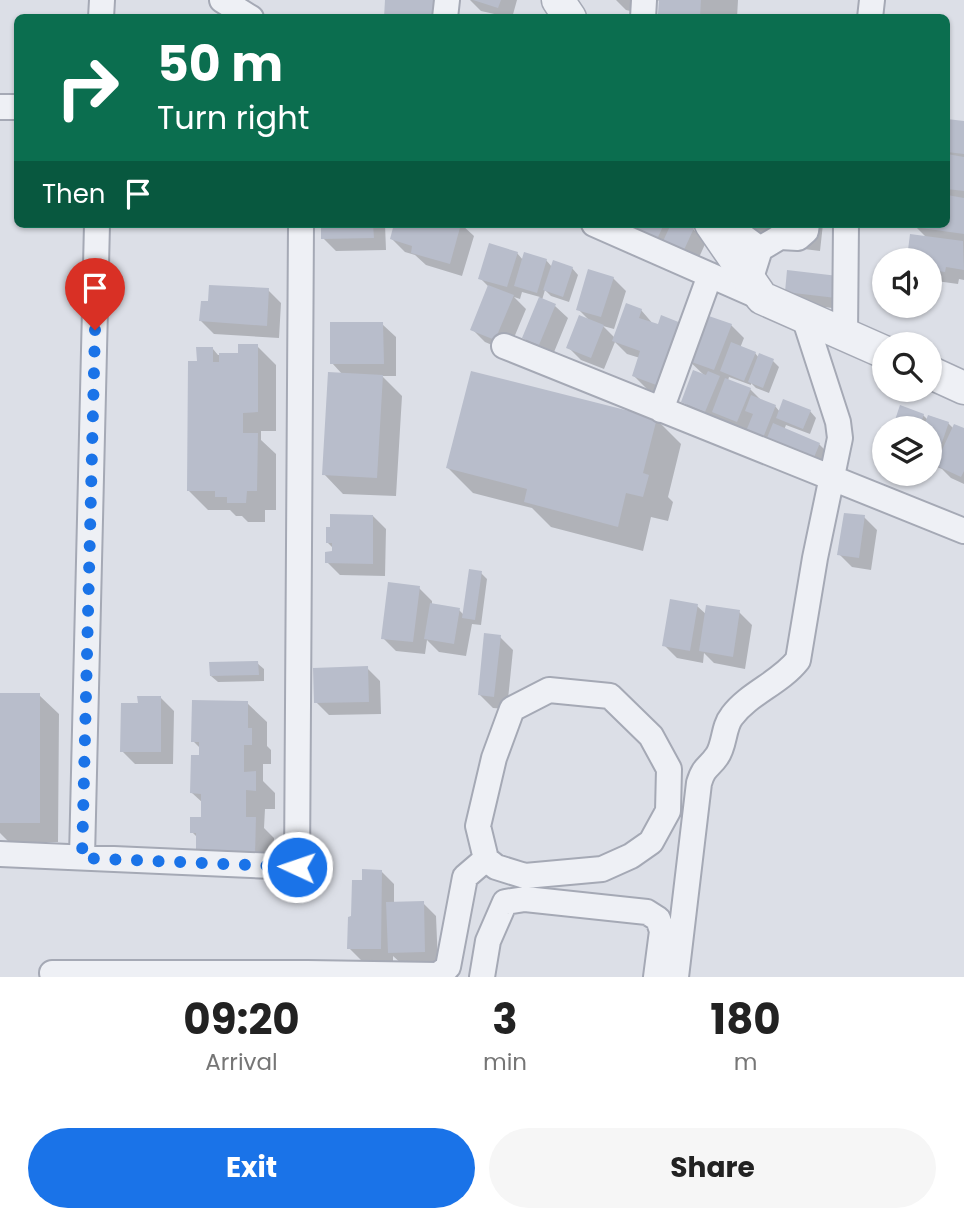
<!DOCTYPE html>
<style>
:root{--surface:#fff;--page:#f6f6f6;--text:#222;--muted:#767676;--accent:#1a73e8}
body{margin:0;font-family:Poppins,sans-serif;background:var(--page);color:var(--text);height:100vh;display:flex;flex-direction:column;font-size:26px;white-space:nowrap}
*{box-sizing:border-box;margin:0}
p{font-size:23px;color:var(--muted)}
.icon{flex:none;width:38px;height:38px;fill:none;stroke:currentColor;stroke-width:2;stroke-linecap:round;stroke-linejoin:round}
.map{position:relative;height:977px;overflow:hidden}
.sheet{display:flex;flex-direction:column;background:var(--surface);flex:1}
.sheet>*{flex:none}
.top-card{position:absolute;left:14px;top:14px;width:936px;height:214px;border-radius:10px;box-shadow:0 2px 5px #0004;background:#0b6e4f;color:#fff;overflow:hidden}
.buttons{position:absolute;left:872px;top:248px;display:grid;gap:14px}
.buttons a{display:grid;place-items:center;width:70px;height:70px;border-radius:50%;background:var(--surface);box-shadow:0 2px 5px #0004;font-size:35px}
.pin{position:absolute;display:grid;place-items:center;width:60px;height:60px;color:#fff;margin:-72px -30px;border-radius:50% 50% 50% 0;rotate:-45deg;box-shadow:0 0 7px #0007}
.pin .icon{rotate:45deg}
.me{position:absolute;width:77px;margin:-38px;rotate:273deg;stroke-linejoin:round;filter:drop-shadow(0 0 5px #0008)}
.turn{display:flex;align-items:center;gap:24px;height:147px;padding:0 28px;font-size:32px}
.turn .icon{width:91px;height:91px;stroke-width:2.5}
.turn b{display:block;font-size:49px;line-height:60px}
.then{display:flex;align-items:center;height:66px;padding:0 28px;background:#0003;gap:14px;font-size:26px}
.eta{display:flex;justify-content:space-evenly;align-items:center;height:119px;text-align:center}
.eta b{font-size:42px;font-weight:700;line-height:49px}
.cta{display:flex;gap:14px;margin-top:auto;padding:14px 28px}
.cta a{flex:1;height:80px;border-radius:42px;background:var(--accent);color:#fff;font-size:28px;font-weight:700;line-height:80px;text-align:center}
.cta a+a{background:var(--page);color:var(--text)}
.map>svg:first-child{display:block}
.shadow{fill:#0003}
.building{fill:#b8bdcb}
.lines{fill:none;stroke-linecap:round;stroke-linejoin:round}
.minor-casing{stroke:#a5a9b5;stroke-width:28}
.tertiary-casing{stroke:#a5a9b5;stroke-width:35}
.minor{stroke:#eef0f5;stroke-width:24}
.tertiary{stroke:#eef0f5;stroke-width:32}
.route{stroke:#1a73e8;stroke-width:12;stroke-dasharray:0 21.6}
</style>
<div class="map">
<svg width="964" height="977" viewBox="0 0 964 977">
<rect width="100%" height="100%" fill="#dcdfe7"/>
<path class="shadow" d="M470,0H517L512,18L481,11Z
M616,0H646L643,14L626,10Z
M658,0H738L737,18H664L660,13V2Z
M947,121L964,123V280L959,279L958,284L929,280V261H912L909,257L927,238L916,227V224H947Z
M323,224H385L386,250L336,251L323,238Z
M396,224H461L474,236L462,276L426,265L415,255L405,252L392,239Z
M635,224H682L693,229L706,242L692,273Z
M745,224H823L820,251L764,244Z
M517,253L523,260H546L552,267L572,268L578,275L569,302L551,296L545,290L542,300L555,306L568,318L552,357L537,350L524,338L540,297L522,292L520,299L514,297L526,309L508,352L485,342L472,329L489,287L480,278Z
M837,277L848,310L800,304L787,291Z
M613,278L626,291L614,329L603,326L615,338L641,310L654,325H731L744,338L740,348L755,353L759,358L773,361L779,367L769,393L756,388L751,383V385L729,377L728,381L750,389L762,401L775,406L780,412L810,411L816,418L810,434L786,425L784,430L819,444L832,457L823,478L727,425L720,418L718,423L696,414L683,401L705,376L686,358L672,398L647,389L634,376L640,358L627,354L615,342L604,369L581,360L568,347L590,321L578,309Z
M268,290L281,303L279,338L214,334L201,321Z
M382,324L396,337V376H382L402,396L396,496L343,494L324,474L343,375L332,363Z
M257,346L276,365V431H261V440L276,454V510H265V522H248L242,516H236L230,510H208L189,491L198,363L213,349L218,355L240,354Z
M923,415L928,420L948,423L954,429L964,430V484L951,478L942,469L929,464V429H894Z
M656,419L681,444L668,497L673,502L668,521L651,517L643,551L551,527L532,508L473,493L448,468Z
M373,516L386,529L385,576L340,575L327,562L334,549L327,542Z
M864,517L877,530L871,570L852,567L839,554Z
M481,573L487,579L481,625L472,624L466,656L439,652L427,640L425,654L396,651L383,638L419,588L432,601V605L459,610L464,615Z
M697,606L707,615L739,612L752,625L745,669L714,663L704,653L703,663L677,658L664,645Z
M500,637L513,650L507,709L493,708L480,695Z
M257,663L264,669V681L218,682L211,676Z
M367,668L380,681L381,714L329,715L316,702Z
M0,695H39L59,714L58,842H9L0,833Z
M161,698L174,711L173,764H135L122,751L139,704Z
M247,703L267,722V746L271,750V764H263V781L275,793V809H265L264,828L274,838V875L198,838L192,832L202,819L203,803L192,793L201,757V749L193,741Z
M381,871L394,884V904L423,903L436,916L438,964L403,965L393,956V961H362L349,948L353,918L363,882Z"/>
<path class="building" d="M385,0H436L435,18H384Z
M473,0H501L498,8Z
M659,0H701L700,17L658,14Z
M947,119L964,121V154L947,152Z
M947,154L964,157V191L947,189Z
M947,195L964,198V234L914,227L915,224H947Z
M321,224H373L374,238L321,239Z
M394,224H461L450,264L411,253L412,246L390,239Z
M634,224H664L654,246L629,236Z
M671,224H686L694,228L679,261L658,252Z
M910,234L963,241L964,270L946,267L945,272L929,270V261H913L907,258Z
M489,243L518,252L507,287L478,279Z
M524,252L547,259L537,293L514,286Z
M553,260L573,267L563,297L543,290Z
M588,269L614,277L601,317L576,310Z
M787,270L838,276L836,298L785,292Z
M209,285L269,288L267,326L199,321L201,301H208Z
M488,285L514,295L495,340L470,330Z
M539,297L556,304L539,345L522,338Z
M626,303L642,309L639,318L658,324L661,315L681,323L659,386L632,376L640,351L612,341Z
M703,314L732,324L714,370L686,360Z
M579,315L604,325L591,358L566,348Z
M330,322H383L384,364H330Z
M731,342L756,352L744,381L720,371Z
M238,344H258V412L243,413V433H258L257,491H247L246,503H227V497H215V491H187L188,361H197L196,347H213V362H219V353H238Z
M759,353L774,359L763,388L748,382Z
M693,370L706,375L708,371L720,376L705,412L681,402Z
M471,371L657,418L643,473L649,475L643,497L626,493L618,527L524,502L527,489L446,468Z
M328,372L383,375L377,478L322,475Z
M725,378L751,388L737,422L712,412Z
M751,395L776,405L761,443L744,436L753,414L745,411Z
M783,399L811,410L803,429L776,418Z
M900,405L924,414L919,429H892Z
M928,415L949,422L936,460L929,457V429H923Z
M773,423L820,443L810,467L763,448Z
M954,424L964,428V471L961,477L935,465Z
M844,513L865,515L859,558L837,555Z
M330,514L373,515V564L325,563V552L332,551V543H326V527H330Z
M469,569L482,571L475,620L462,618Z
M388,582L420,586L413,642L381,639Z
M670,599L698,604L690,651L662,646Z
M430,603L460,608L454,644L424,639Z
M706,605L740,610L733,657L699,651Z
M484,633L501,635L494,697L478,695Z
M258,661L259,675L210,676L209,662Z
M368,666L369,702L314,703L313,668Z
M0,693H40V823H0Z
M137,696H161V752H120L121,703H138Z
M192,700L248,701V728H252V745H244V772L256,771V791L246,790V817H256L255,856H196V833H190V817H201V794L190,793L191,755H199V742H191Z
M362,869L382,870L381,949H347L348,917L351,916L352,880H362Z
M424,901L425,952L388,953L386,902Z"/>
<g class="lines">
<defs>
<path id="minor" d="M222,0L251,18
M101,18L102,0
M445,18L447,0
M643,18L644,0
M870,18L872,0
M0,107H18
M594,224L762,298
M726,224L760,249
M750,281L760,249L780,237L798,238L806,231L807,224
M845,335L846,224
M504,346L964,531
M661,410L710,275
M0,854L297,867L301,224
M82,857L97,224
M52,973H308L438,975L448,967L465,877L486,859L478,826L494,758L512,709L549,690L610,696L651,736L669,769L668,811L651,842L631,856L602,869L525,876L496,867L486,859
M482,977L488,941L505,902L525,899L647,912L658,919L662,931L656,977
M676,977L699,783C704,766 709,768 717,756C725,745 723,727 732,716C749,693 780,683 798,660L815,558L840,438L838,422L804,317"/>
<path id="tertiary" d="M558,0L570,18
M711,224L762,298L884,352
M929,372L964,388"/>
</defs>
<use href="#minor" class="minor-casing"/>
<use href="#tertiary" class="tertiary-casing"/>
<use href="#minor" class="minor"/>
<use href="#tertiary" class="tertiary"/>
</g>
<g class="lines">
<path class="route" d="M95,330L82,858L297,867"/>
</g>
</svg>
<div class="buttons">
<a><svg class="icon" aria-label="sound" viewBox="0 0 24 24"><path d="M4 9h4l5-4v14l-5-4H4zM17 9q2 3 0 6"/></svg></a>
<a><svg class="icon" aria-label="search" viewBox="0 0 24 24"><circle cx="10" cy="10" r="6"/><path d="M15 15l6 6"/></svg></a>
<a><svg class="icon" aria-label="layers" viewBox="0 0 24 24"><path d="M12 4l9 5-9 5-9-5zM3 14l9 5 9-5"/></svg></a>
</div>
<div class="pin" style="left:95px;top:330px;background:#d93025"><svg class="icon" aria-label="arrive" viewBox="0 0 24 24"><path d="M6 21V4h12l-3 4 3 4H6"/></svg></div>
<svg class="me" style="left:297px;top:867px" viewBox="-20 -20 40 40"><circle r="17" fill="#1a73e8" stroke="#fff" stroke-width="3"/><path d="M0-11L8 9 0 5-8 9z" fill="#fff"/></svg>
<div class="top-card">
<div class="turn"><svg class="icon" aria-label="right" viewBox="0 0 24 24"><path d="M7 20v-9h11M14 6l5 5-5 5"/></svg><div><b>50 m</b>Turn right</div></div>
<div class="then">Then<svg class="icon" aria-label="arrive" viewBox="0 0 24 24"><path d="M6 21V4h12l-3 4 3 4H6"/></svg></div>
</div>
</div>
<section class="sheet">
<div class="eta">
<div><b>09:20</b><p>Arrival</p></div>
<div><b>3</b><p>min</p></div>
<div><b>180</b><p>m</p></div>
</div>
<div class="cta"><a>Exit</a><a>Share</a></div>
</section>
